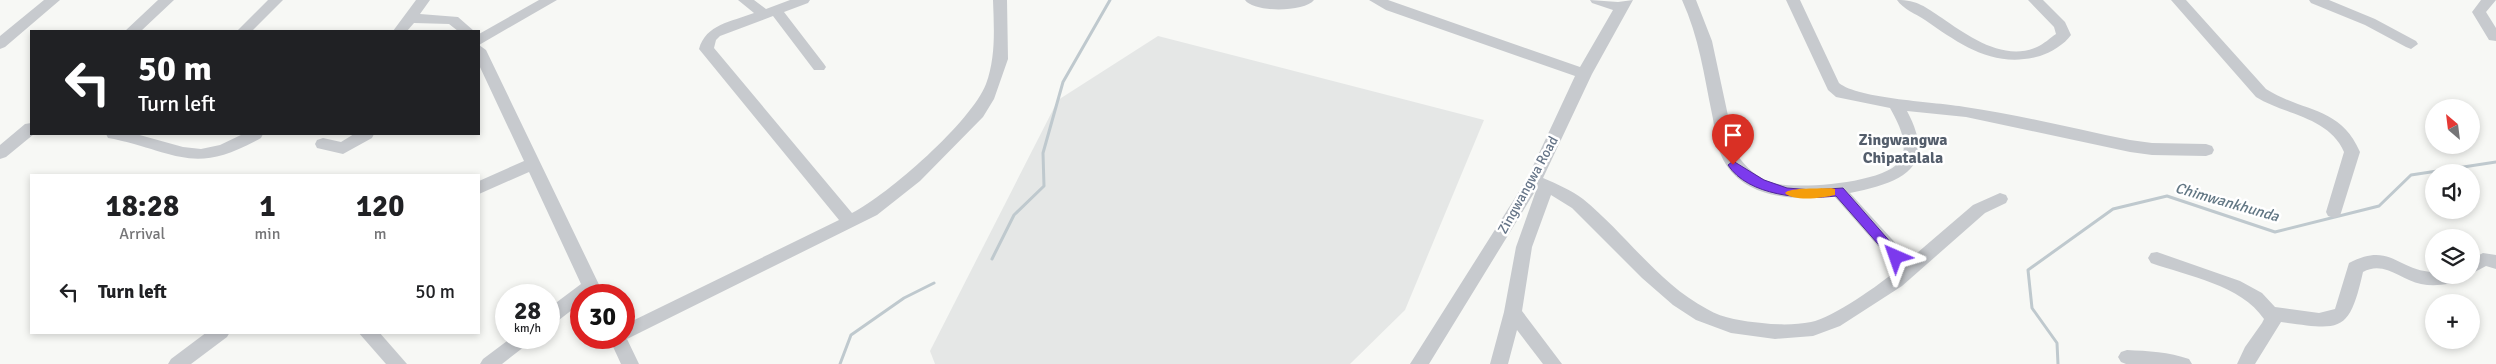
<!DOCTYPE html>
<style>
:root{--surface:#fff;--page:#f6f6f6;--text:#202124;--muted:#757577}
body{margin:0;font-family:Signika,sans-serif;background:var(--page);color:var(--text);height:100vh;display:flex;flex-direction:column;font-size:19px;white-space:nowrap}
*{box-sizing:border-box;margin:0}
p{font-size:16px;color:var(--muted)}
.icon{flex:none;width:28px;height:28px;fill:none;stroke:currentColor;stroke-width:2;stroke-linecap:round;stroke-linejoin:round}
.map{position:relative;flex:1;overflow:hidden}
.drawer{position:absolute;left:30px;top:174px;width:450px;height:160px;display:flex;flex-direction:column;background:var(--surface);border-radius:0px;box-shadow:0 2px 8px #0003}
.drawer>*{flex:none}
.hud{position:absolute;left:30px;top:30px;width:450px;height:105px;border-radius:0px;box-shadow:0 2px 8px #0003;background:#202124;color:#fff;overflow:hidden}
.needle{width:32px;rotate:332deg}
.tools{position:absolute;left:2425px;top:99px;display:grid;gap:10px}
.tools a{display:grid;place-items:center;width:55px;height:55px;border-radius:50%;background:var(--surface);box-shadow:0 2px 8px #0003;font-size:25px}
.speed{position:absolute;left:495px;top:284px;display:flex;gap:10px;font-size:25px;font-weight:700;text-align:center}
.speed>*{display:grid;place-content:center;width:65px;height:65px;border-radius:50%;background:var(--surface);box-shadow:0 2px 8px #0003;line-height:1}
.speed small{font-size:12px;font-weight:400}
.speed .limit{border:8px solid #d22;background:#fff;color:#111}
.pin{position:absolute;display:grid;place-items:center;width:42px;height:42px;color:#fff;margin:-51px -21px;border-radius:50% 50% 50% 0;rotate:-45deg;box-shadow:0 0 5px #0007}
.pin .icon{rotate:45deg}
.me{position:absolute;width:55px;margin:-28px;rotate:317deg;stroke-linejoin:round;filter:drop-shadow(0 0 4px #0008)}
.turn{display:flex;align-items:center;gap:18px;height:105px;padding:0 25px;font-size:22px}
.turn .icon{width:65px;height:65px;stroke-width:2.5}
.turn b{display:block;font-size:35px;line-height:42px}
.eta{display:flex;justify-content:space-evenly;align-items:center;height:85px;text-align:center}
.eta b{font-size:30px;font-weight:800;line-height:35px}
ul{padding:0;list-style:none}
li{display:flex;align-items:center;gap:15px;height:65px;padding:0 25px}
li div{flex:1}
li b{display:block;font-size:19px}
li em{font-style:normal}
.map>svg:first-child{display:block}
.built{fill:#e5e7e6}
.lines{fill:none;stroke-linecap:round;stroke-linejoin:round}
.stream{stroke:#bfc9ce;stroke-width:3}
.minor{fill:#c7cace;fill-rule:evenodd}
.route{fill:#7c3aed;stroke:#51269a}
.slow{fill:#f59e0b}
.labels{text-anchor:middle;dominant-baseline:central;stroke-width:5;stroke-linejoin:round;paint-order:stroke}
.street-label{font-size:14px;fill:#657487;stroke:#fff}
.water-label{font-size:15px;font-style:italic;fill:#617683;stroke:#fff}
.quarter-label{font-size:16px;font-weight:bold;fill:#545e6c;stroke:#fff}
</style>
<div class="map">
<svg width="2496" height="364" viewBox="0 0 2496 364">
<rect width="100%" height="100%" fill="#f7f8f5"/>
<path class="built" d="M1158,36L1484,120L1405,310L1350,364H935L930,351L1058,100Z"/>
<g class="lines">
<path class="stream" d="M992,259L1014,215L1044,186L1043,153L1063,82L1110,0
M840,364L851,335L904,298L934,283
M2058,364L2057,343L2032,308L2028,270L2113,209L2167,196L2275,232L2379,206L2411,175L2496,162"/>
<path class="minor" d="M44,0H60L5,47L0,49V36Z
M158,0H174L141,31H125Z
M268,0H283L252,31H237Z
M416,0H430L420,14L458,17L474,31H458L449,24L414,23L407,31H393Z
M539,0H557L479,45V34Z
M738,0H754L766,9L790,0H810L808,3L784,12L824,64L826,67L824,70H814L773,16L720,36L716,40L714,48L852,213C888,195 972,121 986,84C996,57 994,28 993,0H1007L1008,59L994,99L983,117L920,181L877,215L627,339L639,364H621L609,338H624V325L839,220L699,49C706,24 731,22 754,13Z
M1245,0H1314C1305,12 1254,13 1245,0Z
M1369,0H1388L1580,67L1613,10L1592,3L1590,0L1618,2L1633,0L1592,74L1543,178C1557,184 1571,190 1583,199C1626,234 1658,283 1707,309C1724,319 1743,321 1762,323C1778,325 1796,325 1811,322C1832,318 1881,284 1898,269L1834,196C1793,201 1740,199 1721,155C1715,143 1715,127 1712,114C1704,75 1699,37 1682,0H1696L1712,41L1736,153C1746,168 1757,178 1774,183C1798,190 1890,183 1901,159C1909,142 1898,123 1890,108L1836,97L1828,90L1786,0H1800L1839,83C1858,99 1938,102 1965,107C2021,115 2075,129 2130,140L2152,143L2206,144L2212,146L2214,150L2212,154L2206,156L2152,155L2130,152L1966,117L1907,111C1938,169 1902,182 1850,193L1910,259L1973,205L2000,193L2006,195L2008,199L2006,203L1985,213L1902,286L1840,326L1813,336L1775,339L1731,333L1696,320L1673,305L1642,278L1572,208L1551,195L1532,247L1522,311L1562,364H1543L1517,330L1508,364H1490L1504,312L1516,247L1537,188L1429,364H1410L1527,179L1575,76L1386,10Z
M1897,0C1918,0 1925,7 1942,18C1968,36 2004,62 2037,47C2044,44 2050,38 2056,34L2054,27L2028,0H2043L2065,22L2071,35C2065,44 2050,53 2040,56C1994,69 1961,45 1925,20C1916,14 1903,9 1897,0Z
M2171,0H2186L2266,89C2304,113 2340,106 2360,152L2340,216L2334,218L2328,216L2326,212L2344,152C2329,117 2285,115 2256,97Z
M2309,0H2329L2375,19L2416,41L2418,44L2411,49L2406,47L2365,25L2311,3Z
M2481,0H2496L2486,12L2496,28V41L2489,40L2472,12Z
M479,45L486,50L604,295H581V303L555,323L549,325V308L581,284L529,172L479,194V181L524,161L479,65Z
M31,123V134H34L6,157L0,159V145L25,124Z
M106,134H136L183,147L201,149L220,145L243,134H263L261,138C195,175 180,154 114,139L108,138Z
M354,134H374L372,138L343,154L317,148L315,144L317,140L323,138L341,142Z
M2157,252L2240,281L2262,293L2275,307L2319,313L2335,309L2349,263C2391,241 2397,271 2434,272V275H2467L2464,280C2451,284 2435,287 2421,284C2401,280 2384,260 2363,272C2349,334 2341,330 2281,322L2255,364H2237L2245,347L2262,323L2264,319C2241,285 2188,276 2151,263L2148,258L2151,253Z
M2483,253L2496,255V269L2486,266L2471,274V259Z
M207,332H230L227,337L191,364H168L171,359Z
M358,332H379L407,364H386Z
M511,338H532L529,343L502,364H480L483,359Z
M2127,350C2148,351 2169,352 2189,359L2192,364H2126L2121,362L2118,357L2121,352Z"/>
</g>
<path class="route" d="M1733,161L1764,180L1787,188L1812,190L1843,188L1900,253L1902,257L1900,260H1892L1836,196C1803,200 1748,196 1728,165Z"/>
<path class="slow" d="M1831,188L1835,189V195C1824,198 1793,202 1785,193C1790,187 1821,189 1831,188Z"/>
<g class="labels">
<g class="street-label">
<text transform="translate(1528 185) rotate(-61)">Zingwangwa Road</text>
</g>
<g class="water-label">
<text transform="translate(2227 202) rotate(16)">Chimwankhunda</text>
</g>
<g class="quarter-label">
<text x="1903" y="140">Zingwangwa<tspan x="1903" dy="18">Chipatalala</tspan></text>
</g>
</g>
</svg>
<div class="tools">
<a><svg class="needle" viewBox="-14 -14 28 28"><path d="M0-13l5 13h-10z" fill="#e53935"/><path d="M0 13l5-13h-10z" fill="#757577"/></svg></a>
<a><svg class="icon" aria-label="sound" viewBox="0 0 24 24"><path d="M4 9h4l5-4v14l-5-4H4zM17 9q2 3 0 6"/></svg></a>
<a><svg class="icon" aria-label="layers" viewBox="0 0 24 24"><path d="M12 4l9 5-9 5-9-5zM3 14l9 5 9-5"/></svg></a>
<a>+</a>
</div>
<div class="speed"><div>28<small>km/h</small></div><div class="limit">30</div></div>
<div class="pin" style="left:1733px;top:165px;background:#d93025"><svg class="icon" aria-label="arrive" viewBox="0 0 24 24"><path d="M6 21V4h12l-3 4 3 4H6"/></svg></div>
<svg class="me" style="left:1896px;top:257px" viewBox="-20 -20 40 40"><path d="M0-17L14 15 0 8-14 15z" fill="#7c3aed" stroke="#fff" stroke-width="4"/></svg>
<div class="hud">
<div class="turn"><svg class="icon" aria-label="left" viewBox="0 0 24 24"><path d="M17 20v-9H6M10 6l-5 5 5 5"/></svg><div><b>50 m</b>Turn left</div></div>
</div>
<section class="drawer">
<div class="eta">
<div><b>18:28</b><p>Arrival</p></div>
<div><b>1</b><p>min</p></div>
<div><b>120</b><p>m</p></div>
</div>
<ul>
<li><svg class="icon" aria-label="left" viewBox="0 0 24 24"><path d="M17 20v-9H6M10 6l-5 5 5 5"/></svg><div><b>Turn left</b></div><em>50 m</em></li>
</ul>
</section>
</div>
